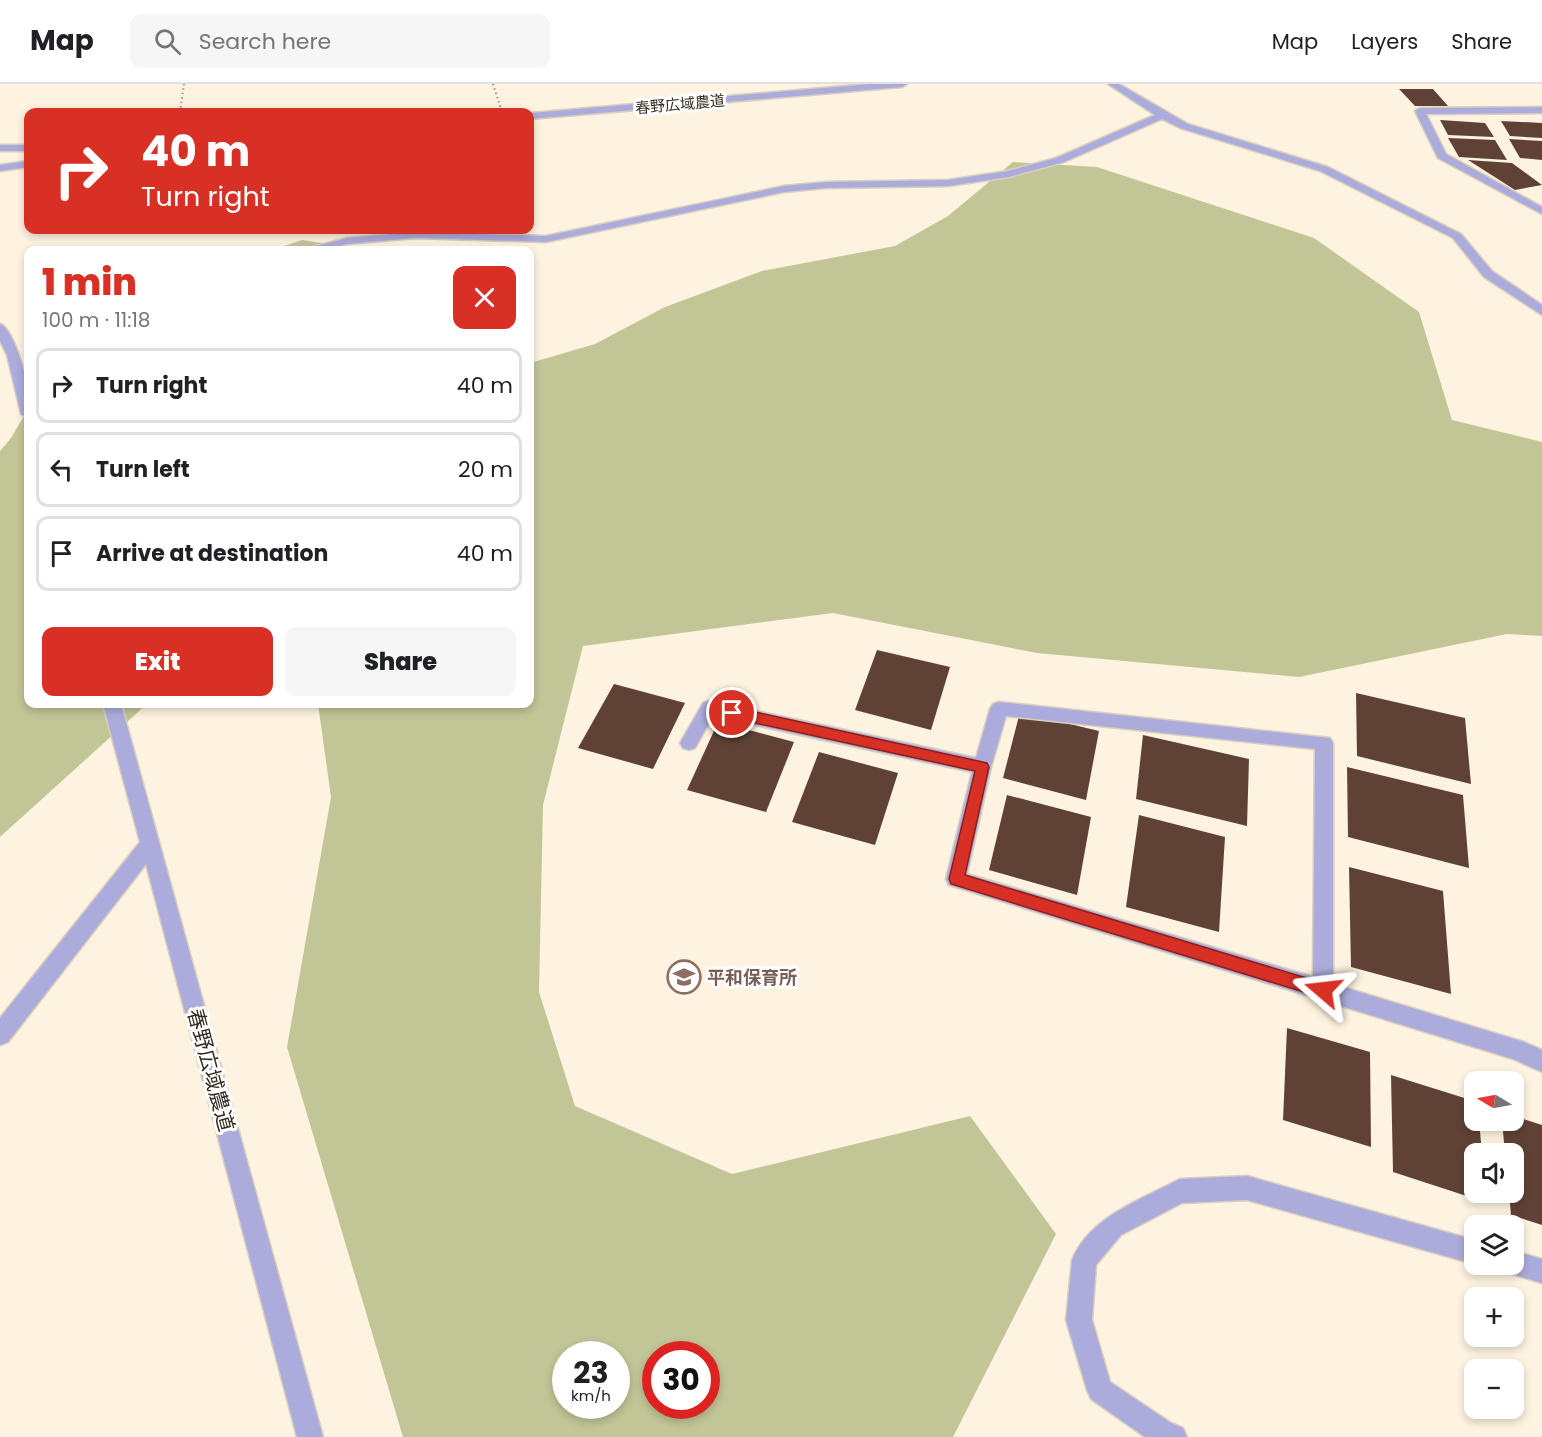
<!DOCTYPE html>
<meta charset="utf-8">
<style>
:root{--surface:#fff;--page:#f6f6f6;--text:#202124;--muted:#757577;--line:#e0e0e0;--accent:#d93025}
body{margin:0;font-family:Poppins,"Noto Sans JP",sans-serif;background:var(--page);color:var(--text);height:100vh;display:flex;flex-direction:column;font-size:22px;white-space:nowrap}
*{box-sizing:border-box;margin:0}
p{font-size:20px;color:var(--muted)}
.icon{flex:none;width:33px;height:33px;fill:none;stroke:currentColor;stroke-width:2;stroke-linecap:round;stroke-linejoin:round}
.map{position:relative;flex:1;overflow:hidden}
.details{position:absolute;left:24px;top:162px;width:510px;height:462px;display:flex;flex-direction:column;background:var(--surface);border-radius:12px;box-shadow:0 3px 9px #0003}
.details>*{flex:none}
.guide{position:absolute;left:24px;top:24px;width:510px;height:126px;border-radius:12px;box-shadow:0 3px 9px #0003;background:#d93025;color:#fff;overflow:hidden}
.needle{width:39px;rotate:280deg}
.controls{position:absolute;left:1464px;top:987px;display:grid;gap:12px}
.controls a{display:grid;place-items:center;width:60px;height:60px;border-radius:12px;background:var(--surface);box-shadow:0 3px 9px #0003;font-size:30px}
.speed{position:absolute;left:552px;top:1257px;display:flex;gap:12px;font-size:30px;font-weight:700;text-align:center}
.speed>*{display:grid;place-content:center;width:78px;height:78px;border-radius:50%;background:var(--surface);box-shadow:0 3px 9px #0003;line-height:1}
.speed small{font-size:15px;font-weight:400}
.speed .limit{border:9px solid #d22;background:#fff;color:#111}
.pin{position:absolute;display:grid;place-items:center;width:51px;height:51px;color:#fff;margin:-26px;border:3px solid #fff;border-radius:50%;box-shadow:0 2px 6px #0007}
.me{position:absolute;width:66px;margin:-33px;rotate:287deg;stroke-linejoin:round;filter:drop-shadow(0 0 4px #0008)}
.turn{display:flex;align-items:center;gap:21px;height:126px;padding:0 18px;font-size:27px}
.turn .icon{width:78px;height:78px;stroke-width:2.5}
.turn b{display:block;font-size:42px;line-height:51px}
.round{display:grid;place-items:center;flex:none;width:63px;height:63px;border-radius:12px;background:var(--page)}
.summary{display:flex;align-items:center;justify-content:space-between;height:102px;padding:0 18px}
h1{font-size:36px;font-weight:800;line-height:45px;color:var(--accent)}
.cta{display:flex;gap:12px;margin-top:auto;padding:12px 18px}
.cta a{flex:1;height:69px;border-radius:12px;background:var(--accent);color:#fff;font-size:24px;font-weight:800;line-height:69px;text-align:center}
.cta a+a{background:var(--page);color:var(--text)}
ul{padding:0;list-style:none}
li{display:flex;align-items:center;gap:18px;height:75px;margin:0 12px 9px;padding:0 6px;border:3px solid var(--line);border-radius:12px}
li div{flex:1}
li b{display:block;font-size:22px}
li em{font-style:normal}
header{display:flex;align-items:center;gap:36px;box-sizing:border-box;height:84px;padding:0 30px;background:var(--surface);border-bottom:2px solid var(--line)}
header strong{font-size:28px}
nav{display:flex;gap:33px;margin-inline-start:auto;font-size:21px}
.search{width:420px;height:54px;background:var(--page);display:flex;align-items:center;gap:15px;box-sizing:border-box;padding:0 21px;border-radius:12px;color:var(--muted);font-size:22px}
.map>svg:first-child{display:block}
.green{fill:#c2c596;fill-rule:evenodd}
.building{fill:#5f4235}
.lines{fill:none;stroke-linecap:round;stroke-linejoin:round}
.minor-casing{stroke:#dacfbe;stroke-width:3}
.path{stroke:#9b9283;stroke-width:2;stroke-dasharray:1.5 3;stroke-linecap:butt}
.minor{fill:#acacdc;fill-rule:evenodd}
.route{fill:#d93025;stroke:#8d1f18;stroke-width:1.5}
.labels{text-anchor:middle;dominant-baseline:central;stroke-width:6;stroke-linejoin:round;paint-order:stroke}
.far-street-label{font-size:15px;fill:#342d21;stroke:#fff}
.education-label{font-size:18px;font-weight:bold;fill:#785e54;stroke:#fff;text-anchor:start}
.near-street-label{font-size:21px;fill:#342d21;stroke:#fff}
</style>
<header>
<strong>Map</strong>
<div class="search"><svg class="icon" aria-label="search" viewBox="0 0 24 24"><circle cx="10" cy="10" r="6"/><path d="M15 15l6 6"/></svg>Search here</div>
<nav><a>Map</a><a>Layers</a><a>Share</a></nav>
</header>
<div class="map">
<svg width="1542" height="1353" viewBox="0 0 1542 1353">
<rect width="100%" height="100%" fill="#fef3e0"/>
<path class="green" d="M1013,78L1097,83L1314,154L1419,228L1452,336L1542,358V552L1507,550L1299,593L1037,569L833,529L583,562L543,721L539,908L575,1022L732,1090L970,1032L1056,1150L953,1353H403L287,963L331,713L318,620H530V279L595,260L665,223L762,187L895,162L948,132ZM566,1270H616V1322H566ZM656,1270H706V1322H656Z
M302,156L367,166H273Z
M28,325V620H147L0,753V367L11,354Z"/>
<path class="building" d="M1399,5H1433L1448,22H1415Z
M1440,36L1485,39L1494,53L1448,51Z
M1501,37L1542,39V54L1510,52Z
M1448,54L1495,56L1507,76L1459,73Z
M1509,55L1542,57V76L1520,74Z
M1468,76L1512,79L1542,101L1515,106Z
M877,566L950,583L931,646L855,626Z
M614,600L685,619L653,685L578,664Z
M1356,609L1465,634L1471,700L1357,672Z
M1020,628L1099,647L1086,716L1003,694Z
M718,638L794,658L766,728L687,706Z
M1143,651L1249,675L1247,742L1136,715Z
M819,668L898,689L875,761L792,738Z
M1347,683L1463,711L1469,784L1348,753Z
M1007,711L1091,733L1077,811L989,786Z
M1139,731L1225,753L1219,848L1126,823Z
M1349,783L1443,807L1451,910L1351,883Z
M1287,944L1370,968L1371,1063L1283,1036Z
M1391,991L1474,1017V1036H1479L1482,1070H1474V1108H1485V1118L1393,1088Z
M1514,1032L1542,1041V1141L1511,1131L1509,1108H1514V1070H1505L1502,1036H1514Z"/>
<g class="lines">
<defs>
<path id="minor" d="M869,0H907L902,3L530,35V29Z
M1108,0H1119L1188,40L1328,83L1461,150L1492,187L1542,221V231L1484,193L1453,154L1320,87L1180,44L1162,35L1064,78L1009,93L948,102L826,104L784,108L546,158L416,154L347,160L324,166H307L309,164L347,154L416,148L546,152L784,102L826,98L948,96L1008,87L1056,74L1155,31Z
M1542,23V29L1426,30L1446,70L1542,123V130L1438,74L1415,27L1420,24Z
M0,61H28V67H0Z
M28,77V83L0,87V81Z
M0,240C13,244 26,291 28,305C30,314 28,325 28,334L21,330L7,271L0,257Z
M709,617L976,674L990,625L993,620L999,618L1330,654L1333,659V900L1524,958L1542,966V988L1513,975L949,801L946,795L972,688L713,632L695,664L689,666L683,664L680,659L683,654L703,619ZM1006,632L1315,665L1313,893L967,790L991,683Z
M103,620H121L323,1353H297L146,780L8,958L0,961V934L140,758Z
M1247,1092L1474,1156V1180L1247,1116L1182,1119L1121,1151L1096,1181L1092,1236L1110,1298L1171,1339L1183,1344L1187,1353H1145L1091,1315L1087,1306L1066,1236L1072,1176C1089,1135 1135,1118 1172,1099L1180,1095Z
M1514,1167L1542,1175V1199L1505,1188L1502,1180H1514Z"/>
</defs>
<use href="#minor" class="minor-casing"/>
<path class="path" d="M493,0L502,28
M180,28L184,0"/>
<use href="#minor" class="minor"/>
</g>
<path class="route" d="M732,623L987,679L989,683L965,791L1323,899L1328,901L1331,906L1328,912L1323,914L951,800L949,795L975,687L732,634L726,629Z"/>
<defs>
<symbol id="school-ring" viewBox="-11 -11 22 22"><circle r="9.5" fill="#fff" stroke="#8d6e63" stroke-width="1.5"/><path d="M0-5L7-2L0 1L-7-2ZM-4 1L0 2.5L4 1V4Q0 6-4 4Z" fill="#8d6e63"/></symbol>
</defs>
<g fill-rule="evenodd">
<use href="#school-ring" x="665" y="874" width="38" height="38"/>
</g>
<g class="labels">
<g class="far-street-label">
<text transform="translate(680 20) rotate(-5)">春野広域農道</text>
</g>
<g class="education-label">
<text x="707" y="893">平和保育所</text>
</g>
<g class="near-street-label">
<text transform="translate(211 986) rotate(75)">春野広域農道</text>
</g>
</g>
</svg>
<div class="controls">
<a><svg class="needle" viewBox="-14 -14 28 28"><path d="M0-13l5 13h-10z" fill="#e53935"/><path d="M0 13l5-13h-10z" fill="#757577"/></svg></a>
<a><svg class="icon" aria-label="sound" viewBox="0 0 24 24"><path d="M4 9h4l5-4v14l-5-4H4zM17 9q2 3 0 6"/></svg></a>
<a><svg class="icon" aria-label="layers" viewBox="0 0 24 24"><path d="M12 4l9 5-9 5-9-5zM3 14l9 5 9-5"/></svg></a>
<a>+</a>
<a>−</a>
</div>
<div class="speed"><div>23<small>km/h</small></div><div class="limit">30</div></div>
<div class="pin" style="left:732px;top:629px;background:#d93025"><svg class="icon" aria-label="arrive" viewBox="0 0 24 24"><path d="M6 21V4h12l-3 4 3 4H6"/></svg></div>
<svg class="me" style="left:1323px;top:906px" viewBox="-20 -20 40 40"><path d="M0-17L14 15 0 8-14 15z" fill="#d93025" stroke="#fff" stroke-width="4"/></svg>
<div class="guide">
<div class="turn"><svg class="icon" aria-label="right" viewBox="0 0 24 24"><path d="M7 20v-9h11M14 6l5 5-5 5"/></svg><div><b>40 m</b>Turn right</div></div>
</div>
<section class="details">
<div class="summary"><div><h1>1 min</h1><p>100 m · 11:18</p></div><a class="round" style="background:#d93025;color:#fff"><svg class="icon" aria-label="close" viewBox="0 0 24 24"><path d="M6 6l12 12M18 6L6 18"/></svg></a></div>
<ul>
<li><svg class="icon" aria-label="right" viewBox="0 0 24 24"><path d="M7 20v-9h11M14 6l5 5-5 5"/></svg><div><b>Turn right</b></div><em>40 m</em></li>
<li><svg class="icon" aria-label="left" viewBox="0 0 24 24"><path d="M17 20v-9H6M10 6l-5 5 5 5"/></svg><div><b>Turn left</b></div><em>20 m</em></li>
<li><svg class="icon" aria-label="arrive" viewBox="0 0 24 24"><path d="M6 21V4h12l-3 4 3 4H6"/></svg><div><b>Arrive at destination</b></div><em>40 m</em></li>
</ul>
<div class="cta"><a>Exit</a><a>Share</a></div>
</section>
</div>
